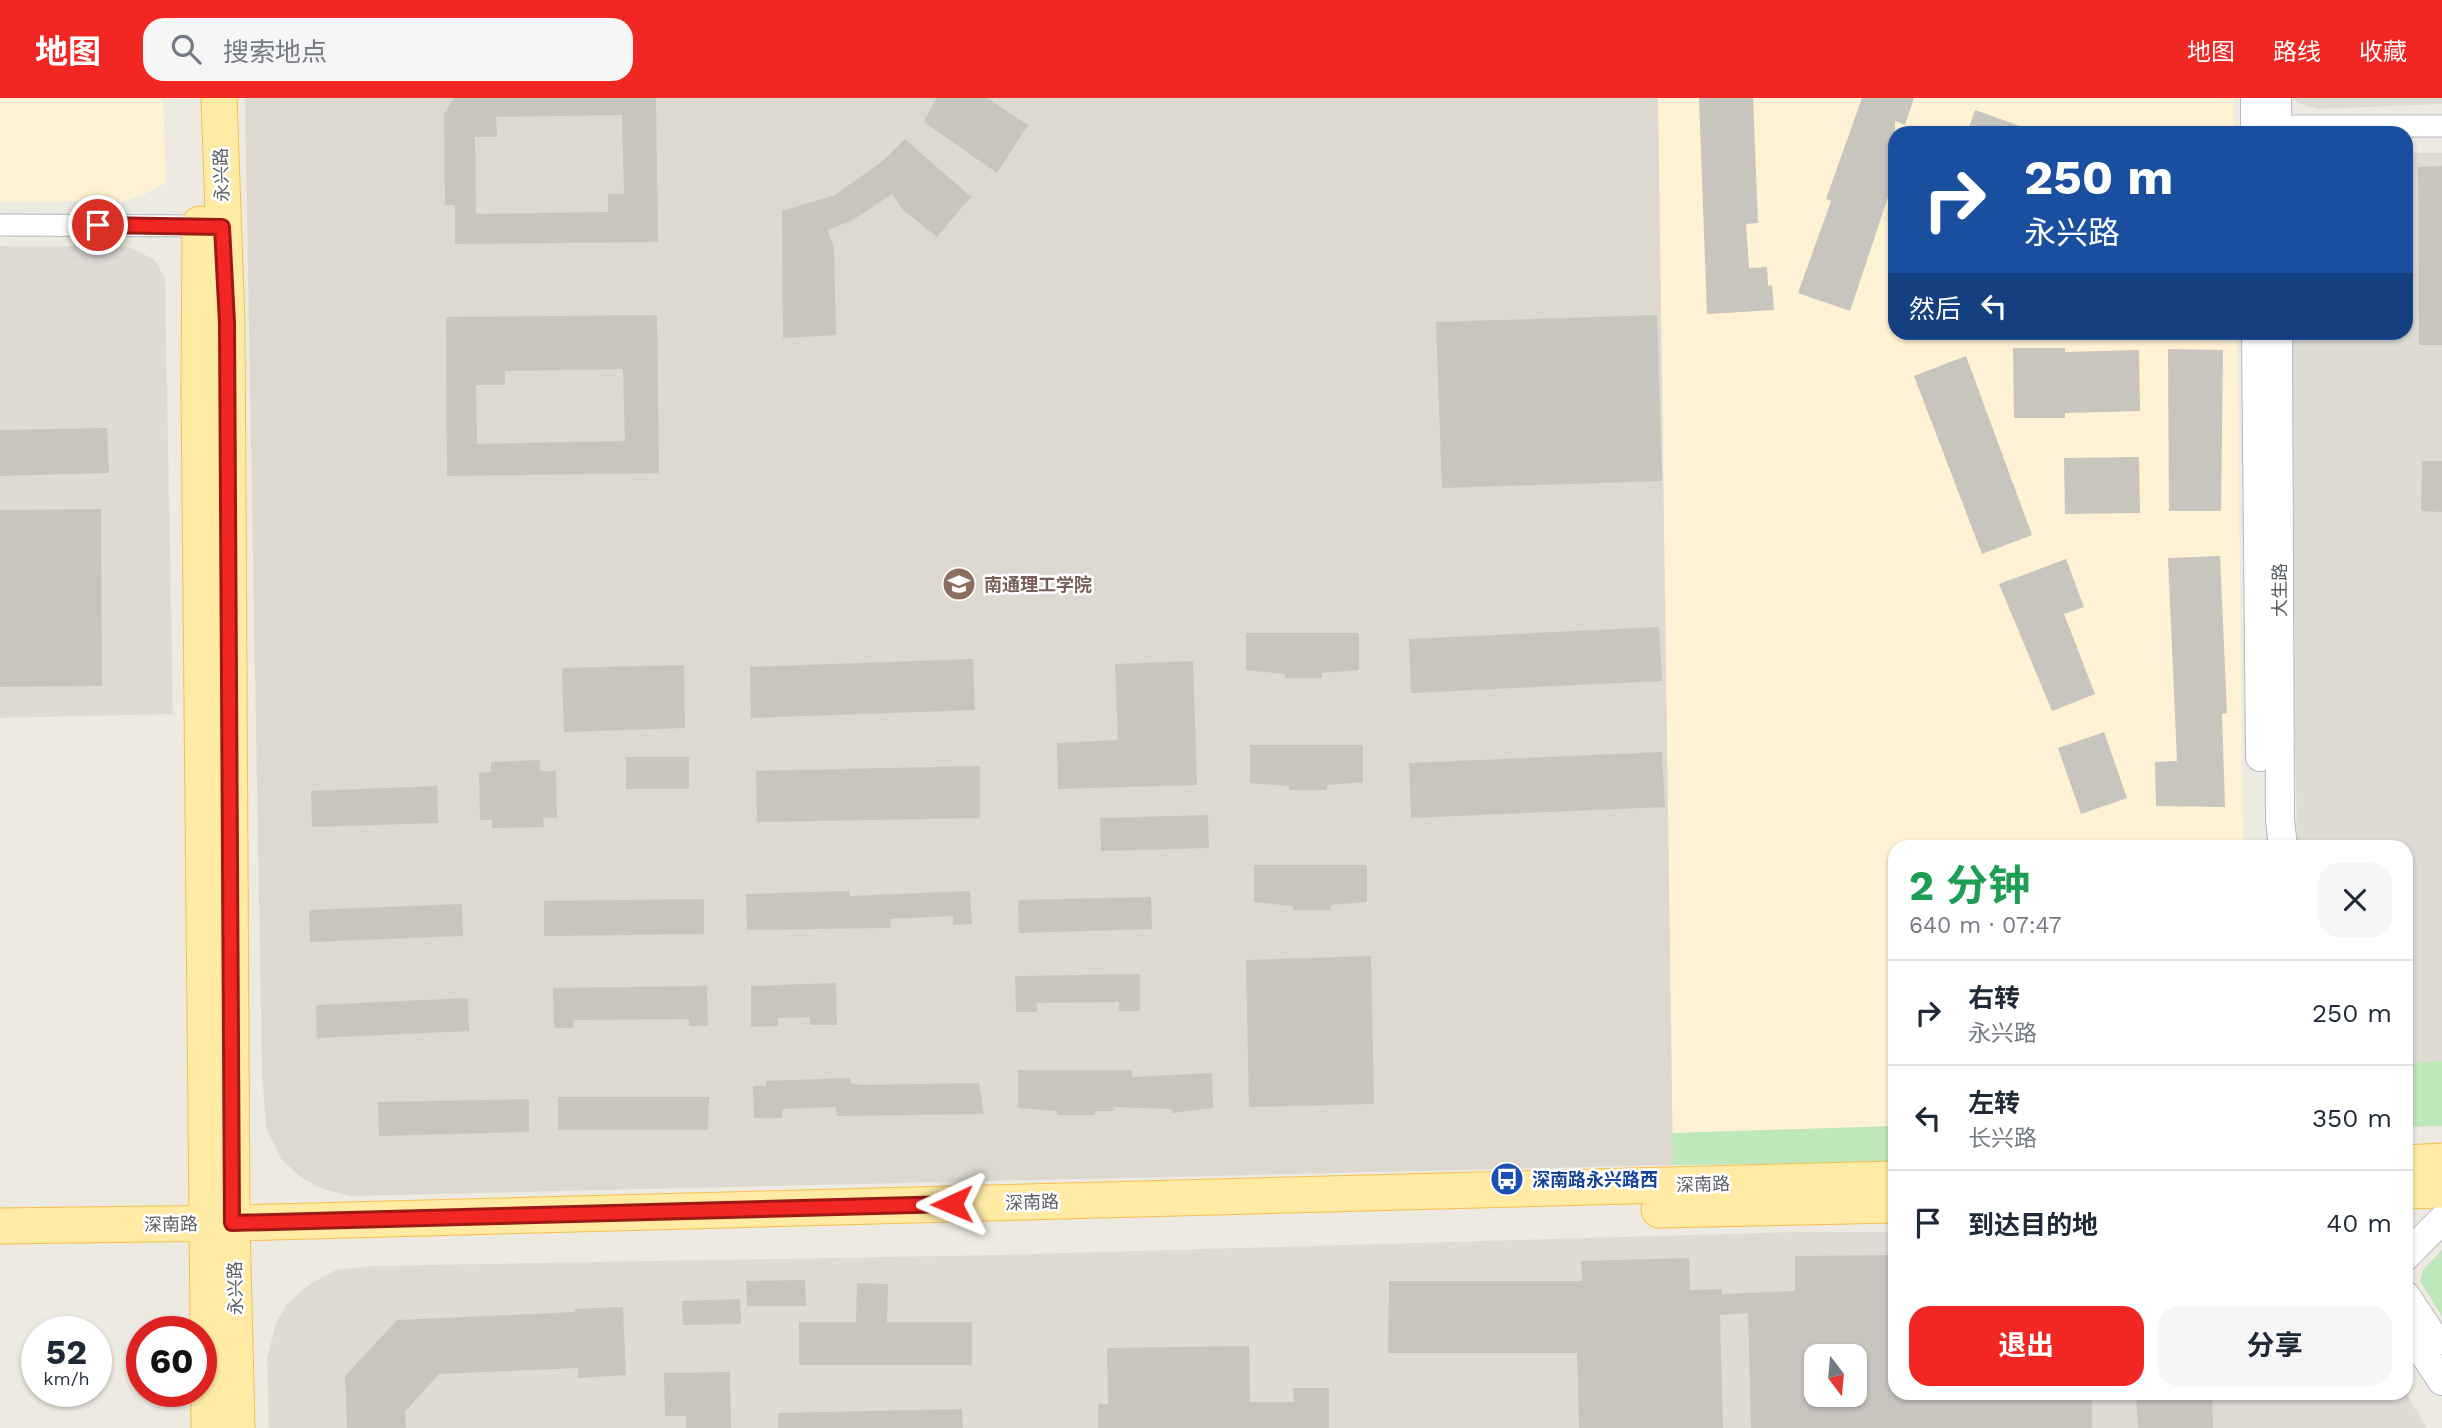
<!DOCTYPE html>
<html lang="zh">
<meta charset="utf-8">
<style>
:root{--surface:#fff;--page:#f6f6f7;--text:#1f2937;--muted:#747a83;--line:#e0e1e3;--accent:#f22622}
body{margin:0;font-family:"Work Sans","Noto Sans SC",sans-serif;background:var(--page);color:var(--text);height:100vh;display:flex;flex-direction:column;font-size:26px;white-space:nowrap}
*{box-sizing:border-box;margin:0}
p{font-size:23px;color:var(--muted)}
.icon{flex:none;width:38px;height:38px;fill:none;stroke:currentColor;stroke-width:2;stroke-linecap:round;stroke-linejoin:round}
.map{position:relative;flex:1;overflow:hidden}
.panel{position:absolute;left:1888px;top:742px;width:525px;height:560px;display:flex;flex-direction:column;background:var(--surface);border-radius:21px;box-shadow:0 2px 5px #0004}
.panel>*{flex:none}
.hud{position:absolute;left:1888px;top:28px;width:525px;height:214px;border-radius:21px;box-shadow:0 2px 5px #0004;background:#1a4fa0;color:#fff;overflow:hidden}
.needle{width:46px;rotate:164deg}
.tools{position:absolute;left:1804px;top:1246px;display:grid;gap:14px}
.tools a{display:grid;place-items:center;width:63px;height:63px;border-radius:14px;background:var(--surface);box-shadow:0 2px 5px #0004;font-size:35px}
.speed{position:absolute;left:21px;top:1218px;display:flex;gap:14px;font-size:35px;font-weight:700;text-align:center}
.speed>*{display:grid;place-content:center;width:91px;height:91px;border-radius:50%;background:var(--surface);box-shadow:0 2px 5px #0004;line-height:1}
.speed small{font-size:18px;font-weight:400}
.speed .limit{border:10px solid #d22;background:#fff;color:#111}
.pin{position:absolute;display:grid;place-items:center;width:60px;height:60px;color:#fff;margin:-30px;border:4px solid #fff;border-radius:50%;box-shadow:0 2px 7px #0007}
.me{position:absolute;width:77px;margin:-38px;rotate:269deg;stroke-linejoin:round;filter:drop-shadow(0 0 5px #0008)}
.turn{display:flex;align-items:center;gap:24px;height:147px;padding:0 21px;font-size:32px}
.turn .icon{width:91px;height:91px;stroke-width:2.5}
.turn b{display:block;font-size:49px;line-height:60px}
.then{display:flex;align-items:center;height:66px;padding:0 21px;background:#0003;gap:14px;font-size:26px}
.round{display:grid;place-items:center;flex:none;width:74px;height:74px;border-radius:21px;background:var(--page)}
.head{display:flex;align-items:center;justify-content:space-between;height:119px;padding:0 21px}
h1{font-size:42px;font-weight:700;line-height:52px;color:#1e9e55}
.action{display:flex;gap:14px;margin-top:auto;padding:14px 21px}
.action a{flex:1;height:80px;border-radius:21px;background:var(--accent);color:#fff;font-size:28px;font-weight:700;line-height:80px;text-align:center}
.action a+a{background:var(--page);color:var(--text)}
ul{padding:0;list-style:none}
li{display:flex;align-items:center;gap:21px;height:105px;padding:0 21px;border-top:2px solid var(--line)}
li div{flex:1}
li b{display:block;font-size:26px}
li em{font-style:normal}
header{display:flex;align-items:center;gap:42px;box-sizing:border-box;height:98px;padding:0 35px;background:var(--accent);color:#fff}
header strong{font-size:33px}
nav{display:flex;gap:38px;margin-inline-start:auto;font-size:24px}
.search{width:490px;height:63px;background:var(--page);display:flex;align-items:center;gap:18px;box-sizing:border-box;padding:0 24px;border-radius:21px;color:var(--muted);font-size:26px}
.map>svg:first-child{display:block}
.commercial{fill:#fff2d4}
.industrial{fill:#dedbd5;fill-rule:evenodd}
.education{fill:#ddd9d0}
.green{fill:#bee7bb}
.building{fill:#c8c4be;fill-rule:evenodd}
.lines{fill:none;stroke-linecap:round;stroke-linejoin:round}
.minor-casing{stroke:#b4b8bc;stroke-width:23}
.tertiary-casing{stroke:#b4b8bc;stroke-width:30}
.primary-casing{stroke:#f8bf4f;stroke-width:37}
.minor{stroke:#fff;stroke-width:21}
.tertiary{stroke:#fff;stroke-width:28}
.primary{stroke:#ffeba4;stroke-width:35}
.route-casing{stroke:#9d1916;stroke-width:18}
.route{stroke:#f22622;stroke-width:12}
.labels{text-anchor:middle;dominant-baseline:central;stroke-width:5;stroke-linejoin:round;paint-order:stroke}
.street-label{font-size:18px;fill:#595e63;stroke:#fff}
.education-label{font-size:18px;font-weight:bold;fill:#785e54;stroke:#fff;text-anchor:start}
.transit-label{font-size:18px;font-weight:bold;fill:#164399;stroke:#fff;text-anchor:start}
</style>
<header>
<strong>地图</strong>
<div class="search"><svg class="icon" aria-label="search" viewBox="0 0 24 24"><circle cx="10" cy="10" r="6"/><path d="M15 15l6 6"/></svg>搜索地点</div>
<nav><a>地图</a><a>路线</a><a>收藏</a></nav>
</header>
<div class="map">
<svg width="2442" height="1330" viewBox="0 0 2442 1330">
<rect width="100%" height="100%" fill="#edeae1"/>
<path class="commercial" d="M0,0H163L166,84L145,96L125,103L0,104Z
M1658,0H2234V35H1895V234L2237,235L2243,749H1895V1028L1672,1035Z"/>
<path class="industrial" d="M2293,0H2442V6L2318,11L2297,5Z
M2406,55H2442V963L2406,965V749H2297L2288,235L2406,234Z
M0,148L128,149L154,161L165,180L173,616L0,620Z
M1793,1134H1895V1295H2406L2427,1330H269L267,1260L276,1225L287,1206L307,1188L336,1172L371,1168L998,1157ZM1816,1258H1855V1297H1816Z"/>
<path class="education" d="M245,0H1658L1673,1067L351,1098L323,1091L303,1081L281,1061L266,1029L262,972Z"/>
<path class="green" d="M2442,963V1028L2406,1029V965Z
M1895,1028V1065L1673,1067L1672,1035Z
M2442,1152V1218L2420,1183L2423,1172Z"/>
<path class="building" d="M454,0H656L658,144L455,146V107H445L444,16ZM622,17L624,96H608V114L476,116L475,39H497L496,19Z
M936,0H987L1028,27L997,75L924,24Z
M1699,0H1753L1758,125L1746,126L1749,170L1767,169L1768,188L1772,187L1774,212L1707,216Z
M1862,0H1914L1905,27L1895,23V78L1850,213L1798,195L1831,103L1826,101Z
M1975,12L2034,33V35H1967Z
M905,41L971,99L937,139L903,112L892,96L853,122L827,132L834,149L836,237L783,240L782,113L835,97L884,62Z
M2442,68V247H2419L2418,69Z
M657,217L659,375L447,378L446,219ZM623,271L625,343L477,346L476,287H505V273Z
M1657,217L1662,383L1442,390L1436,224Z
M2013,250H2065V254L2139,252L2140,313L2065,315V320H2014Z
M2168,251L2223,252L2221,413H2169Z
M1966,258L2032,437L1982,456L1914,278Z
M107,330L109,375L0,378V332Z
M2139,359L2140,415L2065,416L2064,360Z
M2422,363H2442V414L2421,413Z
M101,411L102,588L0,589V412Z
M2220,458L2227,615L2222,616L2225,709L2156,708L2155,664L2177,663L2168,460Z
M2066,461L2084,509L2064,516L2095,596L2052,613L1999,486Z
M1659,529L1662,583L1411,595L1409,541Z
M1246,535H1359V572L1322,575V580H1285V576L1246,572Z
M973,561L975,612L751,620L750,569Z
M1193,563L1197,687L1058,691L1057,645L1118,642L1115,566Z
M684,567L685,630L564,634L562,570Z
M2104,634L2127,700L2081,716L2058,650Z
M1250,647H1363V684L1327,687V692H1289V688L1250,685Z
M1662,654L1665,709L1411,720L1409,665Z
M626,659H689V691H626Z
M540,662V673H556L557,720H543L544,729L492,730V722H480L479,675L491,674V664Z
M980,668V720L757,724L756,673Z
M437,688L438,725L312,729L311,693Z
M1208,717L1209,750L1101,753L1100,720Z
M1254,767H1367V804L1331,807V812H1293V808L1254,804Z
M849,793L850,798L970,793L972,826L953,827V818L890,821L891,830L747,832L746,796Z
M1151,799L1152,831L1019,835L1018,802Z
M704,801V836L544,838V803Z
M462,806L463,838L310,844L309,812Z
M1371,858L1374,1006L1249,1009L1246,862Z
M1140,876V913H1119V904L1037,905V914H1016L1015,878Z
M836,885L837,927H810V919L778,920V928L751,929V888Z
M707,888L708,928H689V921L574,922V930H554L553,890Z
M468,900L469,933L317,940L316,907Z
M1018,972H1132V979L1212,975L1213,1010L1172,1015V1011L1113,1009L1114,1013H1095V1017H1058L1057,1013L1018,1010Z
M850,980V985L861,987L979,985L984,1016L837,1018L836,1009L782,1011V1020H754L753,988H766V983Z
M558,999H709L708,1032H558Z
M529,1001V1034L379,1038L378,1004Z
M1895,1157V1295H2092V1330H1751L1748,1215L1720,1217L1723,1330H1579L1577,1255H1388L1389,1183H1582L1581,1163L1689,1160L1690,1192L1722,1191V1196L1795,1193V1158ZM1816,1258H1855V1297H1816Z
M805,1182L806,1208H747L746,1183Z
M857,1185L888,1186L887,1224H972V1267H799V1224H856Z
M740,1201L741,1226L683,1227L682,1203Z
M623,1209L626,1277L578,1280V1270L439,1276L405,1314L406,1330H347L345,1278L397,1222L575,1214V1211Z
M1249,1248L1250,1304H1294L1293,1290H1329V1330H1098V1306H1108L1107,1250Z
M730,1274L731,1330H686V1318H665L664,1275Z
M2136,1295H2212L2213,1330H2138Z
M962,1311L963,1330H778V1315Z"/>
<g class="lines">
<defs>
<path id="minor" d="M2262,28H2442
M0,127L210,128"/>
<path id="tertiary" d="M2255,0V35
M2277,0V35
M2256,234L2260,659
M2278,234L2280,722L2283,749
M2406,1158L2442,1122
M2406,1198L2436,1243
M2406,1229L2442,1283"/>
<path id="primary" d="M219,0L227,225L232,1125L237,1330
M200,126L199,295L209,1330
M2406,1065L2442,1063
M2406,1093L2442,1092
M1659,1112L1895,1107
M0,1128L232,1125L1895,1081"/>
</defs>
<use href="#minor" class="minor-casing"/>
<use href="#tertiary" class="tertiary-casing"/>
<use href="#primary" class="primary-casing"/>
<use href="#minor" class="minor"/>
<use href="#tertiary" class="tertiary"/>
<use href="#primary" class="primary"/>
</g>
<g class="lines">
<defs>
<path id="route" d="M98,127L222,129L227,225L232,1125L952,1106"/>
</defs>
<use href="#route" class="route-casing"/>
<use href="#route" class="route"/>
</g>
<defs>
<symbol id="university-disc" viewBox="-11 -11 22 22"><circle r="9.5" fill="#8d6e63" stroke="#fff"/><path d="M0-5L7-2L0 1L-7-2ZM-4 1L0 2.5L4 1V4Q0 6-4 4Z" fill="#fff"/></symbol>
<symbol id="bus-disc" viewBox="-11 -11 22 22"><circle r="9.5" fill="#1a4fb4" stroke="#fff"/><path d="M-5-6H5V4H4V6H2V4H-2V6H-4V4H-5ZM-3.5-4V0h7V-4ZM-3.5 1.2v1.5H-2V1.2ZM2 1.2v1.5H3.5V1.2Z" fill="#fff"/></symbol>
</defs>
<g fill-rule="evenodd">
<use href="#university-disc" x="940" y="467" width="38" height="38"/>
<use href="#bus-disc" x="1488" y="1062" width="38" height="38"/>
</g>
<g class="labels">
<g class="street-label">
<text transform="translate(221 77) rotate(-92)">永兴路</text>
<text transform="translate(2279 492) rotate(-90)">大生路</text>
<text transform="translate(1703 1086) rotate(-2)">深南路</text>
<text transform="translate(1032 1104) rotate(-2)">深南路</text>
<text transform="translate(171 1126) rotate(-1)">深南路</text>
<text transform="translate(235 1190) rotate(-91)">永兴路</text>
</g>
<g class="education-label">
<text x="984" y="486">南通理工学院</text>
</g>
<g class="transit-label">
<text x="1532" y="1081">深南路永兴路西</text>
</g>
</g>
</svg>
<div class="tools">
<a><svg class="needle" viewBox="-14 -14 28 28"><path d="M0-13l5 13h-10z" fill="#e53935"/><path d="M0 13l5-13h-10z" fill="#747a83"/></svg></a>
</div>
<div class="speed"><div>52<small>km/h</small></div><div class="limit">60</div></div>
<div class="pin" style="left:98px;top:127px;background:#d93025"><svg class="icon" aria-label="arrive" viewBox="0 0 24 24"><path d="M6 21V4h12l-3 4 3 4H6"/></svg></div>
<svg class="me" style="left:952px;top:1106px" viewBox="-20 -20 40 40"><path d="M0-17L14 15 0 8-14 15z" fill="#f22622" stroke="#fff" stroke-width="4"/></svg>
<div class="hud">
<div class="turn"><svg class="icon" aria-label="right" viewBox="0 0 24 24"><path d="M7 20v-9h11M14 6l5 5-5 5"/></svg><div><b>250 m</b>永兴路</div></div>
<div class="then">然后<svg class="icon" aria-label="left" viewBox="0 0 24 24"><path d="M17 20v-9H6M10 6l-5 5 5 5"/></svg></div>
</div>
<section class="panel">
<div class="head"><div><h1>2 分钟</h1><p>640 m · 07:47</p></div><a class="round"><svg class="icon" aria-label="close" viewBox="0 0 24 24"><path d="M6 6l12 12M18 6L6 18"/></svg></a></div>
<ul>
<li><svg class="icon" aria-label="right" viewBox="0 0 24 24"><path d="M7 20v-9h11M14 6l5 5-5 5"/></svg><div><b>右转</b><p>永兴路</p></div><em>250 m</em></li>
<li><svg class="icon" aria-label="left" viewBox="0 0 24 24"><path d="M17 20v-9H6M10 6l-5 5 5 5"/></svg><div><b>左转</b><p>长兴路</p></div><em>350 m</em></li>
<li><svg class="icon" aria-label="arrive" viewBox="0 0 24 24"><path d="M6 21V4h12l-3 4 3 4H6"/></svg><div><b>到达目的地</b></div><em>40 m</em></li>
</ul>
<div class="action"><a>退出</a><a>分享</a></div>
</section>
</div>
